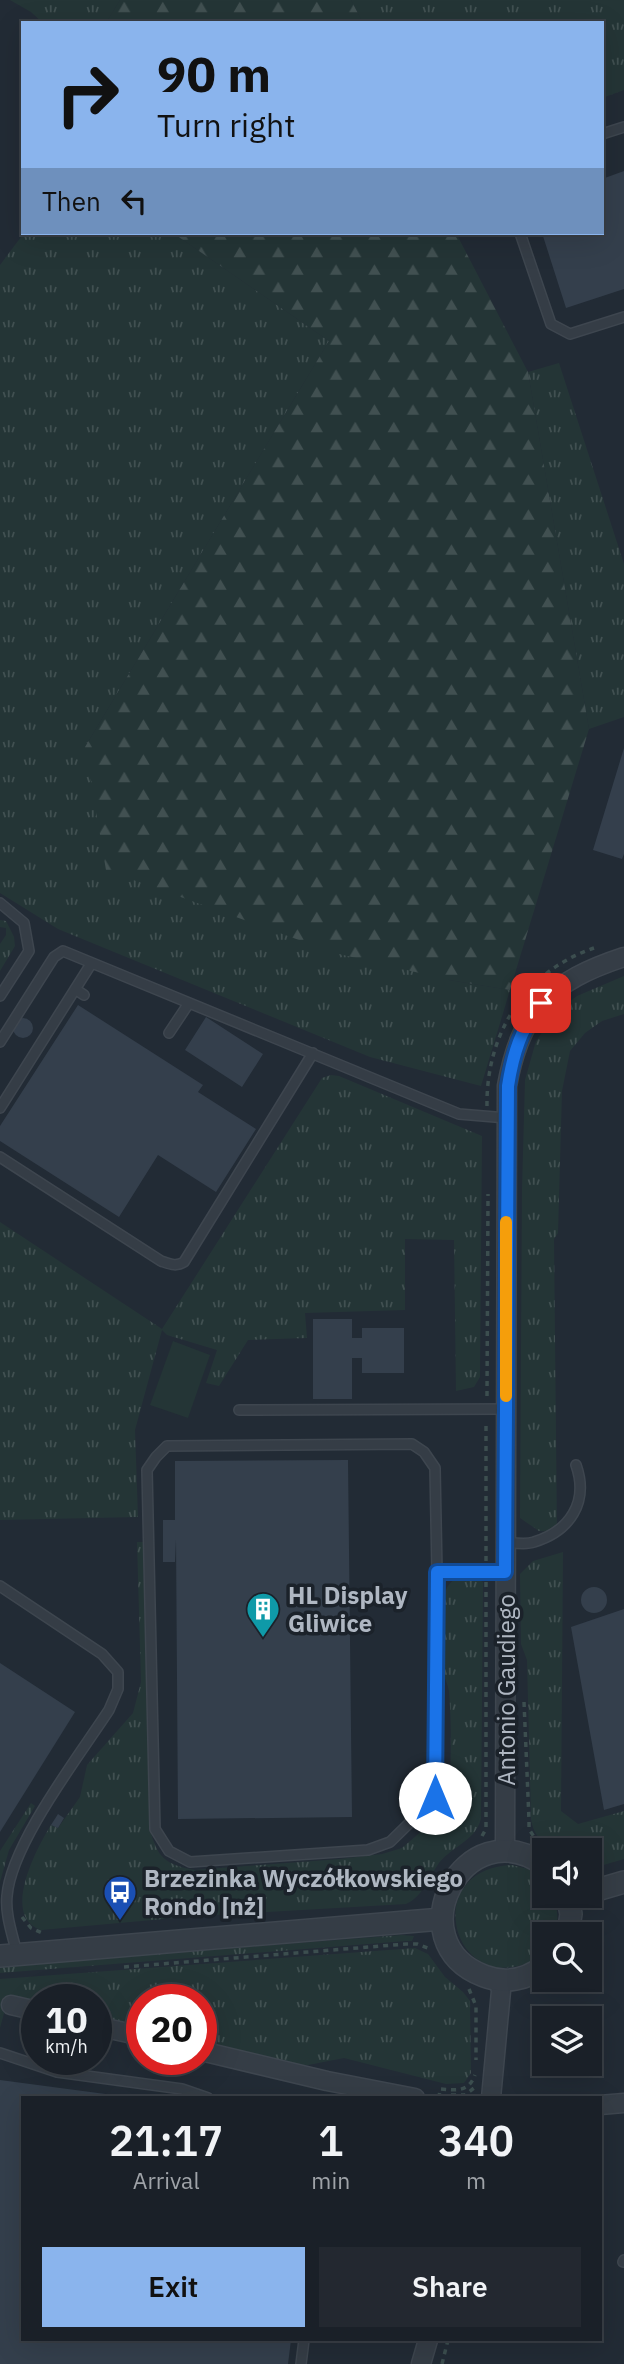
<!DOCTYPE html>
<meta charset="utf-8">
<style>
:root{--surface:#1a2028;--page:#232830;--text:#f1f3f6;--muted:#9fa3a8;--line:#383e45;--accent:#8ab4ed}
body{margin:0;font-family:"IBM Plex Sans",sans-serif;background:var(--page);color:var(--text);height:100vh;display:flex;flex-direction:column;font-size:26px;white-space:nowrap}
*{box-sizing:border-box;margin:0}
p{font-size:23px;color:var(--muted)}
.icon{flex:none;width:38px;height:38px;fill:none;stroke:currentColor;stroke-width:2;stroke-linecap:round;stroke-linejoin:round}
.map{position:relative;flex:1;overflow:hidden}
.details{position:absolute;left:21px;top:2096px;width:581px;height:245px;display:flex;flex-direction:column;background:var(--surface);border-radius:0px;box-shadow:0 7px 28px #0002,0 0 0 2px var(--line)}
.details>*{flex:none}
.top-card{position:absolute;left:21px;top:21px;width:583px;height:214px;border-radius:0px;box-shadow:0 7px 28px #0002,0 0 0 2px var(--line);background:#8ab4ed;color:#111;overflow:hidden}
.fabs{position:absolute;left:532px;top:1838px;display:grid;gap:14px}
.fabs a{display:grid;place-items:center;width:70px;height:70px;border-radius:0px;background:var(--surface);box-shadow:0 7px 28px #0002,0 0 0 2px var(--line);font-size:35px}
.speed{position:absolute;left:21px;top:1984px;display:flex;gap:14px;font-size:35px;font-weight:700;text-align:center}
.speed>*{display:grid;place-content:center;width:91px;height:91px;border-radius:50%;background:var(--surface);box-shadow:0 7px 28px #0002,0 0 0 2px var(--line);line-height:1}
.speed small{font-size:18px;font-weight:400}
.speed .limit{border:10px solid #d22;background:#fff;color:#111}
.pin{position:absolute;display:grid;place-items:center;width:60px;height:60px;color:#fff;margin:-30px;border-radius:14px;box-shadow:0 4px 10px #0006}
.me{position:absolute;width:77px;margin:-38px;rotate:0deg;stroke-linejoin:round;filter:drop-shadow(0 0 5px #0008)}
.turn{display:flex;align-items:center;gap:24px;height:147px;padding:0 21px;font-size:32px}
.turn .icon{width:91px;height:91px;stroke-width:2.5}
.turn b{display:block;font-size:49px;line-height:60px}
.then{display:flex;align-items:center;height:66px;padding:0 21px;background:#0003;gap:14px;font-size:26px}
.eta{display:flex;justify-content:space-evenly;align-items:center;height:119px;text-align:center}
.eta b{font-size:42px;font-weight:600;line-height:49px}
.action{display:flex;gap:14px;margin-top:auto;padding:14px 21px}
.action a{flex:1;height:80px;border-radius:0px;background:var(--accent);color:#111;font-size:28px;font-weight:600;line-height:80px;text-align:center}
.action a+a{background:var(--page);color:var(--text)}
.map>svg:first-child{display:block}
.grass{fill:url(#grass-tufts)}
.forest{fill:url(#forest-firs)}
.garden{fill:#243536}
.building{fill:#343f4c}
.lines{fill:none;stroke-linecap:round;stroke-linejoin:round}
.service-casing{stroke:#3e464f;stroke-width:12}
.minor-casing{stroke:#3e464f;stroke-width:21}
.tertiary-casing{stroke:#3e464f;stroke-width:24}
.path{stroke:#3c4e4f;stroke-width:3.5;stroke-dasharray:5 5;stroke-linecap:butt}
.service{stroke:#353d46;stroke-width:9}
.minor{stroke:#353d46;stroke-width:18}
.tertiary{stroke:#353d46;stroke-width:21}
.route-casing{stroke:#114b97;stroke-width:18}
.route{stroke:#1a73e8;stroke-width:12}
.slow{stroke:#f59e0b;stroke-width:12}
.labels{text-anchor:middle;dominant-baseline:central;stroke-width:7;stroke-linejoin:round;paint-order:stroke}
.poi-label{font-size:24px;font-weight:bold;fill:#afb7c2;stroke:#1b222a;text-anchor:start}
.street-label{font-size:24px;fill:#afb7c2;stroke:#1b222a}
</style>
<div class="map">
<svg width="624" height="2364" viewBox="0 0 624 2364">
<defs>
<pattern id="grass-tufts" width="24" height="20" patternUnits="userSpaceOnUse" patternTransform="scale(1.75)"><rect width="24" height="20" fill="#243536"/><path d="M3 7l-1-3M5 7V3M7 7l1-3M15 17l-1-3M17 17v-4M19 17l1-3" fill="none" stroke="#415051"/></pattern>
<pattern id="forest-firs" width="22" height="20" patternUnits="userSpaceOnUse" patternTransform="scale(1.75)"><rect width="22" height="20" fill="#243536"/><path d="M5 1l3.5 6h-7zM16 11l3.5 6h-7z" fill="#415051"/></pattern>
</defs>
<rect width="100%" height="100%" fill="#222b35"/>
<path class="grass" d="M10,0H120L106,23H43L31,12Z
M351,0H624V90L602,98V23H363Z
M24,233H173L329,341L85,747L449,980L510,990L481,1086L370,1057L58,929L0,893V265Z
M559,363L624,564V717L589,729L528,372Z
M0,920L6,921L14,937L15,946L0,971V944L6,935V928L0,927Z
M624,976V1014L602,1021L585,1033L570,1051L562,1091L558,1233L554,1239L557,1532L539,1531L520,1518L522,1189L525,1080L536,1041L559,1009L577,996Z
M331,1075L339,1076L482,1136L480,1377L474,1387L456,1391L454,1240L405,1239V1310L305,1313L307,1338L248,1340L219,1386L206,1383L217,1350L167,1335L162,1330L135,1430L138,1517L0,1520V1222L162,1329L322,1078Z
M137,1542H143L150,1829C157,1858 166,1865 195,1870L340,1859L382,1854L402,1848L445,1811L449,1804C451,1767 452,1729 449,1691C448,1684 444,1678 443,1671C441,1658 441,1600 446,1590C452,1574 470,1575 483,1582L481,1819C475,1842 449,1847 437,1866C427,1880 423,1896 406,1904L197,1916L41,1930C0,1917 37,1847 51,1825L58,1828L80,1797L87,1765L133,1713L141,1682Z
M563,1552L561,1811L578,1824L624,1811V1859L593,1868H590V1850C565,1850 536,1852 531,1819L527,1660L521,1644L520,1574L533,1561Z
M31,1803L35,1806L9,1850L0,1882V1851Z
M512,1865L528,1869L544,1882V1895H553C557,1908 560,1921 554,1934H544V1951C536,1961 525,1965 512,1967C448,1977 426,1869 512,1865Z
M402,1935L414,1936L412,1941H406L0,1973V1966Z
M415,1948L428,1954L445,1977L463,1992L470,2001L471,2073L464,2083L446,2084L344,2058L303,2066L201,2041V2000H142V2027L96,2016V2000L37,2001L9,1995L0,2028V1979Z"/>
<path class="forest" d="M120,0H351L363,23H106Z
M173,233H456L528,372L589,729L510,990L449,980L335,953L106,870L85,747L329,341Z"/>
<path class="garden" d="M173,1341L210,1355L188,1418L150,1405Z"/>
<path class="building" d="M624,171V289L566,308L542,233H602V179Z
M624,748V854L622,859L593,850Z
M78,1005L203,1085L198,1092L256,1129L216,1192L158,1155L119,1217L0,1141V1126Z
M206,1017L263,1054L242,1087L185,1050Z
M13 1028a10 10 0 1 1 20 0a10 10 0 1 1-20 0Z
M313,1319H352V1338H362V1328H404V1373H362V1358H352V1399H313Z
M348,1460L352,1817L178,1819L176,1539L175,1562H163V1520H175V1461Z
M581 1600a13 13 0 1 1 26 0a13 13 0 1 1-26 0Z
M624,1609V1804L604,1810L571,1627Z
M0,1663L75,1712L0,1832Z
M58,1814L64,1818L58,1828L51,1825Z
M0,2080L128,2097L23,2098V2340H291L288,2364H0Z"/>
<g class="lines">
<defs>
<path id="service" d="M602,134L624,127
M520,233L551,324L570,334L624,317
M0,903L24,923L29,951L0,996
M75,989L84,995
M169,1033L189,1003
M0,1042L54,957L63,951L459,1114L507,1118
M0,1108L91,964
M0,1157L161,1261C170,1264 176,1267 184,1262L313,1053
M239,1410L506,1409
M506,1542C515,1543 526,1545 534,1542C570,1531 589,1502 576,1465
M437,1572L435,1468L424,1452L412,1444L167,1446L156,1457L147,1470L155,1829L169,1851L190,1862L368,1850L390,1842L435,1798L437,1572H505
M0,1586L102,1654L118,1672V1689L109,1710C79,1756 11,1844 7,1896C5,1915 13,1936 17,1954
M0,2053L57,2072L182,2089L208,2098
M623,2262L624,2260
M301,2364L304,2340"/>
<path id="minor" d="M505,1851L507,1086C521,1009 551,981 624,957
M11,2005L37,2011
M96,2026L142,2036
M201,2051L327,2081L415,2098
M491,2098L501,1991L499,1981
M600,2105L624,2103
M421,2364L428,2340"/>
<path id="tertiary" d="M544,1865C464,1808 395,1942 484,1976C505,1984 526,1980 544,1966
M590,1892L624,1882
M567,1895L571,1914L568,1934
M0,1956L442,1919"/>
</defs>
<use href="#service" class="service-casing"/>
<use href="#minor" class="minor-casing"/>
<use href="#tertiary" class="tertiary-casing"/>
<path class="path" d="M487,1106C486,1034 525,971 594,948
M487,1396L488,1194
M486,1561V1421
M524,1702L529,1820V1829L536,1840
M482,1836L486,1829V1582
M22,1917L31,1928L42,1933
M124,1967L406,1944H417L430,1949
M469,1989L476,2006V2060
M451,2095H465L474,2088
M439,2098L440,2089C456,2090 468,2093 475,2075
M442,2364L448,2340"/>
<use href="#service" class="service"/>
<use href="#minor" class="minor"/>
<use href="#tertiary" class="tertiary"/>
</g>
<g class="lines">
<defs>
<path id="route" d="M435,1798L437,1572H505L508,1086C513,1054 521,1028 541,1003"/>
</defs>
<use href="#route" class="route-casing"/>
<use href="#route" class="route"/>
<path class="slow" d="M506,1396V1222"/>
</g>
<defs>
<symbol id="building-pin" viewBox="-11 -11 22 30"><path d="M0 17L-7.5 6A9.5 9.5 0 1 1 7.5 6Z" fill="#0f9aa8" stroke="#1b222a"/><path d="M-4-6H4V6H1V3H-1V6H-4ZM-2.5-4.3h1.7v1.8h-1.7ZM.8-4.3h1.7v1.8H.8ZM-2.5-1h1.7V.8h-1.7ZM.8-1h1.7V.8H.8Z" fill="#fff"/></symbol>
<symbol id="bus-pin" viewBox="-11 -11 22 30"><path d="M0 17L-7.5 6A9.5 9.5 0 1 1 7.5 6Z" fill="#1a4fb4" stroke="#1b222a"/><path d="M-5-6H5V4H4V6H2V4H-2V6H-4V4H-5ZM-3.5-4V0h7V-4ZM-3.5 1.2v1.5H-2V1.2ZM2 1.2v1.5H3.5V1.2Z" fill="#fff"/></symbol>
</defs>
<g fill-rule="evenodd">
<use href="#building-pin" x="244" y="1590" width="38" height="52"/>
<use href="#bus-pin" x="101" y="1873" width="38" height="52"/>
</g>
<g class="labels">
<g class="poi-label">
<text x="288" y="1595">HL Display<tspan x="288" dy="28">Gliwice</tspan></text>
<text x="144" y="1878">Brzezinka Wyczółkowskiego<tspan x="144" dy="28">Rondo [nż]</tspan></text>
</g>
<g class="street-label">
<text transform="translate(506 1690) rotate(-90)">Antonio Gaudiego</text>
</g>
</g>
</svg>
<div class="fabs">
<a><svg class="icon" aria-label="sound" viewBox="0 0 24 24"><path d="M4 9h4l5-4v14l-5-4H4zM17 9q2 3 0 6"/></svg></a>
<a><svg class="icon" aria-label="search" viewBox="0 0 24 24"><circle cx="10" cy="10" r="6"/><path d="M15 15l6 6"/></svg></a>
<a><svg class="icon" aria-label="layers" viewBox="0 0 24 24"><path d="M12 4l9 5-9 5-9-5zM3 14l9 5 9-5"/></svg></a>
</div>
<div class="speed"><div>10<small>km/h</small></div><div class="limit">20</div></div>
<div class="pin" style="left:541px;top:1003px;background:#d93025"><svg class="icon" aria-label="arrive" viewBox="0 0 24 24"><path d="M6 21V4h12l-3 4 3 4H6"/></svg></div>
<svg class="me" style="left:435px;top:1798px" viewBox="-20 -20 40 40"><circle r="19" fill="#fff"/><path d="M0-13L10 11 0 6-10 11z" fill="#1a73e8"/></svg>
<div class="top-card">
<div class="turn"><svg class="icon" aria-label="right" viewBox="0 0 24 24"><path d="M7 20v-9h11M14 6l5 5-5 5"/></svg><div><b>90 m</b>Turn right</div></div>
<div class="then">Then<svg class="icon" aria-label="left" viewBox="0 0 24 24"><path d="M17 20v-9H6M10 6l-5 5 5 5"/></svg></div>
</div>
<section class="details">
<div class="eta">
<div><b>21:17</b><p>Arrival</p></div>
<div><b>1</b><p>min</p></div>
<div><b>340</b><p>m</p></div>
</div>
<div class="action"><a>Exit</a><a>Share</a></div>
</section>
</div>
